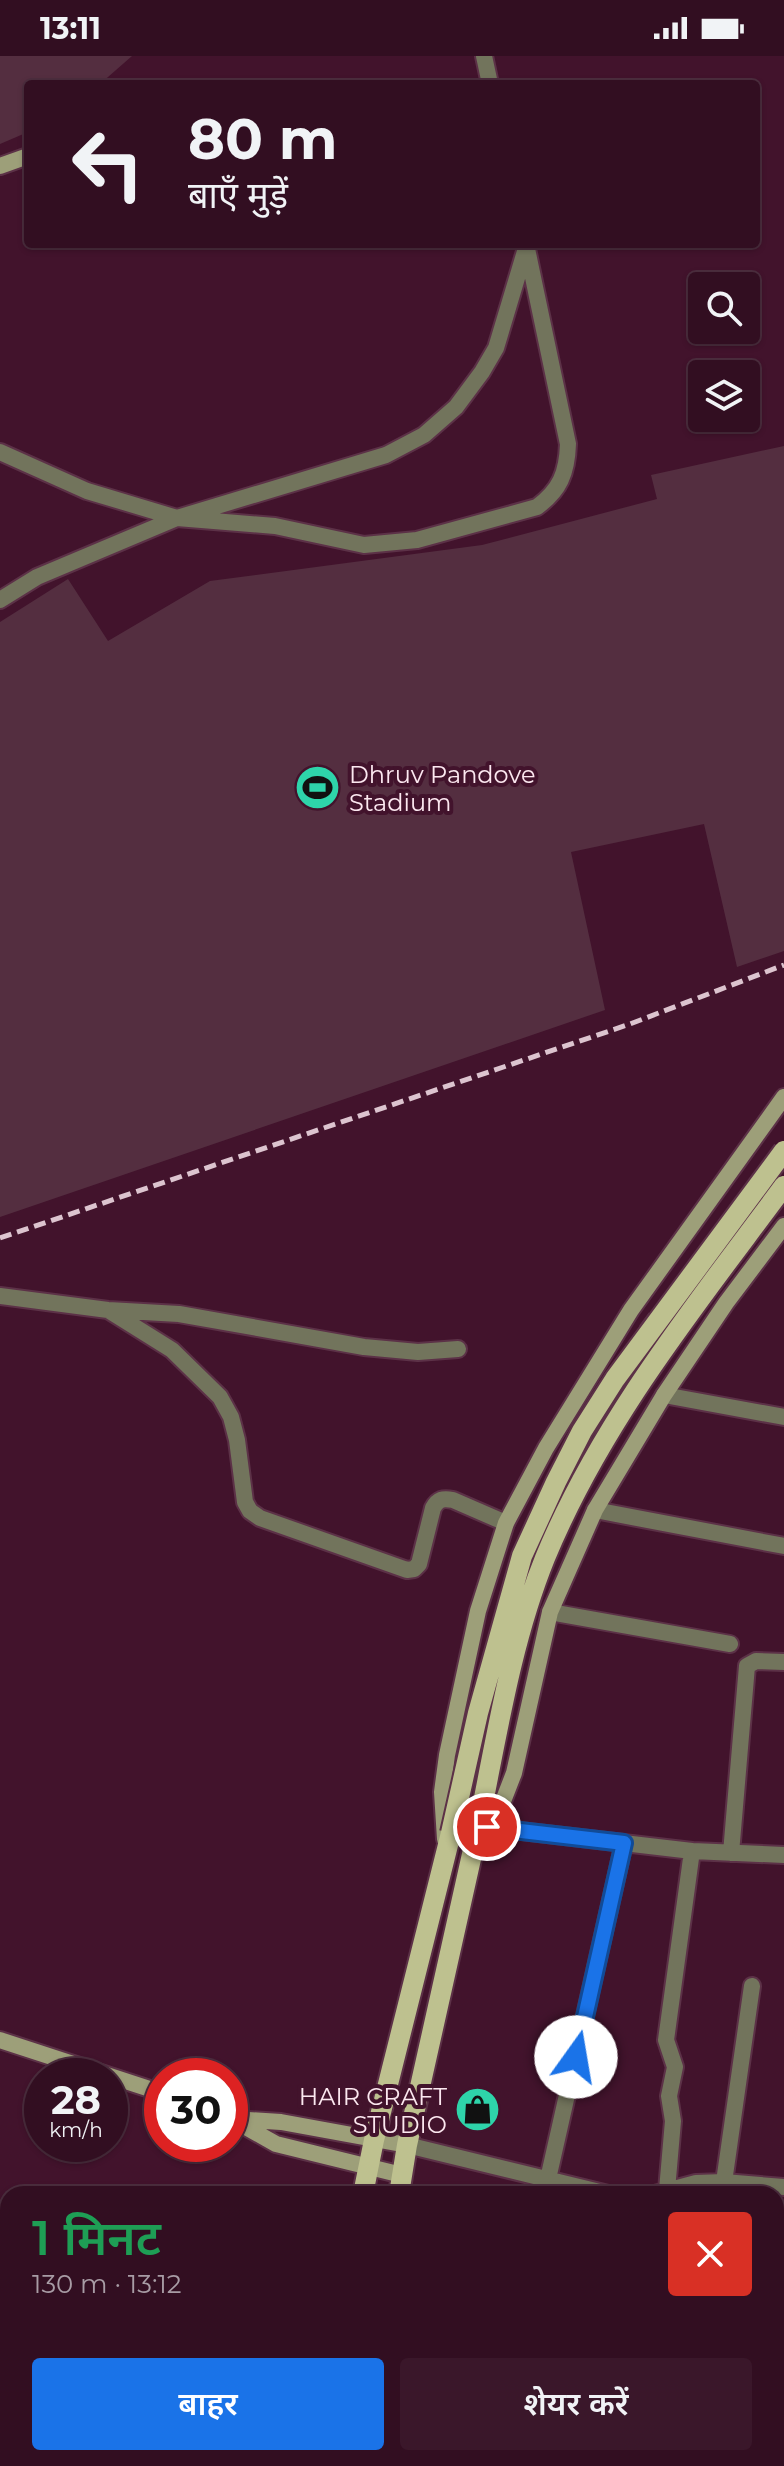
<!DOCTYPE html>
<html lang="hi">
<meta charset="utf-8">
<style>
:root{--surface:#320e21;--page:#3a172a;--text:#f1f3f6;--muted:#a89ca5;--line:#4d2e3f;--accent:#1a73e8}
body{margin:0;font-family:Montserrat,"Noto Sans Devanagari",sans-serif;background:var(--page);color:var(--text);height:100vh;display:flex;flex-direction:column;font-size:30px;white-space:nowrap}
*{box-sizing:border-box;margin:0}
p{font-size:26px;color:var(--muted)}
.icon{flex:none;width:44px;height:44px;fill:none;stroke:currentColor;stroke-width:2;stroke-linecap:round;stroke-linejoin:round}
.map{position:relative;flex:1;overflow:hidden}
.drawer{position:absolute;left:0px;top:2130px;width:784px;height:280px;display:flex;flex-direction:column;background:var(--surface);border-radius:24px 24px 0 0;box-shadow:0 2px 6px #0004,0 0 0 2px var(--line)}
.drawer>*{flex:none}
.guide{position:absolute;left:24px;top:24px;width:736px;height:168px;border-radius:8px;box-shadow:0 2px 6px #0004,0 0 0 2px var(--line);background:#320e21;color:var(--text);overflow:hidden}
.controls{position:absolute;left:688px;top:216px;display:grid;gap:16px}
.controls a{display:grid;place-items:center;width:72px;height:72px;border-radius:8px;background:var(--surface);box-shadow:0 2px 6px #0004,0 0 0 2px var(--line);font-size:40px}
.speed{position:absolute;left:24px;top:2002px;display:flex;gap:16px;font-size:40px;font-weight:700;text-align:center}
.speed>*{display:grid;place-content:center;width:104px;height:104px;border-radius:50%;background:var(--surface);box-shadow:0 2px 6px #0004,0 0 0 2px var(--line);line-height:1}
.speed small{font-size:20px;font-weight:400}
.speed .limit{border:12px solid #d22;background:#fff;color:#111}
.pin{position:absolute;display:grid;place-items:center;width:68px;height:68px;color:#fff;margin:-34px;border:4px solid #fff;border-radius:50%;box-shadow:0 2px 8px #0007}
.me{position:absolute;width:88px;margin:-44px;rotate:13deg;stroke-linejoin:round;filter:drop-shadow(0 0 6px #0008)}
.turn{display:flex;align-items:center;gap:28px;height:168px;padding:0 32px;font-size:36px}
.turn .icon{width:104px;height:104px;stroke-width:2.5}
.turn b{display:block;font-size:56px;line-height:68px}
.round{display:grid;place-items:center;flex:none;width:84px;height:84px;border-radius:8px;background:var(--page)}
.head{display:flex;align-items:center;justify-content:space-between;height:136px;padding:0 32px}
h1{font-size:48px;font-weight:600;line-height:60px;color:#1e9e55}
.cta{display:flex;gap:16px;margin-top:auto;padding:16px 32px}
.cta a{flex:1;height:92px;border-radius:8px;background:var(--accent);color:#fff;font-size:32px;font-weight:600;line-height:92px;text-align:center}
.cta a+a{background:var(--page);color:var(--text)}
.status{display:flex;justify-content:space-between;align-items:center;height:56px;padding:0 40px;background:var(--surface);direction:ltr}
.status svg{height:22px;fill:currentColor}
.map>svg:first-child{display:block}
.green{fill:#542e40}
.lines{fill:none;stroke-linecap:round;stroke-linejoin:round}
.secondary-tunnel{stroke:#5e3349;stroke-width:16;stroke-dasharray:16 8;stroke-linecap:butt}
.street-casing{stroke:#5c3147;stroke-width:20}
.secondary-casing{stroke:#5c3147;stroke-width:20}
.primary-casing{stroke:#5c3147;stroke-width:24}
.street{stroke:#72745c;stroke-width:16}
.secondary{stroke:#9d9f79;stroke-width:16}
.primary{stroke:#bec18f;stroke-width:20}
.rail{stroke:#dcc4cf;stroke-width:5;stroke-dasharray:12 6;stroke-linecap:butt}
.primary-bridge-casing{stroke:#5c3147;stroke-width:24;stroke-linecap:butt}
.primary-bridge{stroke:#bec18f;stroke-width:20}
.route-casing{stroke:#114b97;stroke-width:20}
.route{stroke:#1a73e8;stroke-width:14}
.labels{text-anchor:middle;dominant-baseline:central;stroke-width:8;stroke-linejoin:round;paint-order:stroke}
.poi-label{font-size:24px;fill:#fce8f0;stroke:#42132c;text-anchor:start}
</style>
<div class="status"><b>13:11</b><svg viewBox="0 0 49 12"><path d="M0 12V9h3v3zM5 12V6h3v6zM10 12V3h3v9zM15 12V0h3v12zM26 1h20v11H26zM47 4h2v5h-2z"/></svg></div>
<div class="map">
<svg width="784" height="2410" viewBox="0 0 784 2410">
<rect width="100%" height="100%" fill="#42132c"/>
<path class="green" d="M0,0H132L100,28H28V76L0,88Z
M784,390V895L737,911L704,768L571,796L605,954L0,1161V566L68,523L108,585L210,525L482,489L657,443L651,419Z"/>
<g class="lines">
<path class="secondary-tunnel" d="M644,1263L680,1290"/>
<defs>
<path id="street" d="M484,0L490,28
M0,396L87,435L177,462L275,470L364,489L417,484L537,451C560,434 567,417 568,388L526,188
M0,544L37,521L177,462L386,399L424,379L456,351L482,316L496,292L526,192
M0,1240L108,1254L179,1258L364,1291L418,1296L458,1293
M108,1254L172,1294L220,1341L231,1361L237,1384L245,1446L250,1455L260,1462L407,1514L414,1513L419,1508L433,1452C438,1443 443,1442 453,1444L506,1467
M664,1339L784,1361
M595,1454L784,1490
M550,1556L730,1588
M487,1771L692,1795L784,1799
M731,1797L747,1610L756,1605L784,1606
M407,2089L608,2138
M548,2123L624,1787
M724,2126L752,1930
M667,2134L673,2065L669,2040L675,2011L666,1984L692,1795
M655,2138L696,2127L724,2126L784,2131
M776,2286L784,2266
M776,2347L784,2355
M512,2410L514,2402
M781,2410L784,2402"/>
<path id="secondary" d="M0,110L28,100
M445,1783L442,1736L447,1699L478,1555L506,1467L546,1392L631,1254L784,1041
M476,1787L500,1753L514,1717L550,1556L595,1454L664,1339L726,1247L784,1170
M0,1984L162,2037
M230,2062L276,2088L402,2119
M233,2063L281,2066L407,2089"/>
<path id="primary" d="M363,2138L374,2084L451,1777
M399,2138L407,2089L479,1767
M312,2410L314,2402
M350,2410L352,2402"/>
</defs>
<use href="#street" class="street-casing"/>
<use href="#secondary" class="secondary-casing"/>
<use href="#primary" class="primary-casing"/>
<use href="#street" class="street"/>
<use href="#secondary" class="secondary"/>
<use href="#primary" class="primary"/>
<path class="rail" d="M0,1182L630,968L784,909"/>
<defs>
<path id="primary-bridge" d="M479,1767C497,1679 511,1586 545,1502C602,1364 696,1249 784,1130
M451,1777L478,1657L522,1500L556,1426L582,1375L615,1323L784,1095"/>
</defs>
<use href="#primary-bridge" class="primary-bridge-casing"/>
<use href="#primary-bridge" class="primary-bridge"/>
</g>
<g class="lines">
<defs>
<path id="route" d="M487,1771L624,1787L576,2001"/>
</defs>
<use href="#route" class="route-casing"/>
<use href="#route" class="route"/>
</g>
<defs>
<symbol id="stadium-disc" viewBox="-11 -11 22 22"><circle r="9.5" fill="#2ed4aa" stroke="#42132c"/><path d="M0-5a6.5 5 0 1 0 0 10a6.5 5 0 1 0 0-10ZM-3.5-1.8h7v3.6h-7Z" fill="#111"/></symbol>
<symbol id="shop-disc" viewBox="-11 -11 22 22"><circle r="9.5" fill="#2ed4aa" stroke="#42132c"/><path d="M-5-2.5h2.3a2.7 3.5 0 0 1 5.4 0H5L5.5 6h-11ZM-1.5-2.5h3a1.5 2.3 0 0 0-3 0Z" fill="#111"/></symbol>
</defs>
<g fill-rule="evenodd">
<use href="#stadium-disc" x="292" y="706" width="51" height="51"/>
<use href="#shop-disc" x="452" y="2028" width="51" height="51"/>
</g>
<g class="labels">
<g class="poi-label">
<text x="349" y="718">Dhruv Pandove<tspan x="349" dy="28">Stadium</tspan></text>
<text x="447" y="2040" text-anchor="end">HAIR CRAFT<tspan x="447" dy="28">STUDIO</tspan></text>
</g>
</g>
</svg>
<div class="controls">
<a><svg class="icon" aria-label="search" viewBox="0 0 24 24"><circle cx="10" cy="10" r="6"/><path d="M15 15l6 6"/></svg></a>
<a><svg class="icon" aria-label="layers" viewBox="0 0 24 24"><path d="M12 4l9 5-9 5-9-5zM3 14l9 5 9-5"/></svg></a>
</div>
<div class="speed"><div>28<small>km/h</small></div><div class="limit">30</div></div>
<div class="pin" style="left:487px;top:1771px;background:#d93025"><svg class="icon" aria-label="arrive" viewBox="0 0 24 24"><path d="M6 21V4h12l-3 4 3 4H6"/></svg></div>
<svg class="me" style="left:576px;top:2001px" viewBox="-20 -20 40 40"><circle r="19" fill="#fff"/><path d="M0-13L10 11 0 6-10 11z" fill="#1a73e8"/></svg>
<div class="guide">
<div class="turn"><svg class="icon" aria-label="left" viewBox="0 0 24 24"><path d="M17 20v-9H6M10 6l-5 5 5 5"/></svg><div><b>80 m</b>बाएँ मुड़ें</div></div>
</div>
<section class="drawer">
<div class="head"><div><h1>1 मिनट</h1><p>130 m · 13:12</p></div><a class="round" style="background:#d93025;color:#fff"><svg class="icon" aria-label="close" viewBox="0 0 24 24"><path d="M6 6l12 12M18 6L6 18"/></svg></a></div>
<div class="cta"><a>बाहर</a><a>शेयर करें</a></div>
</section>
</div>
